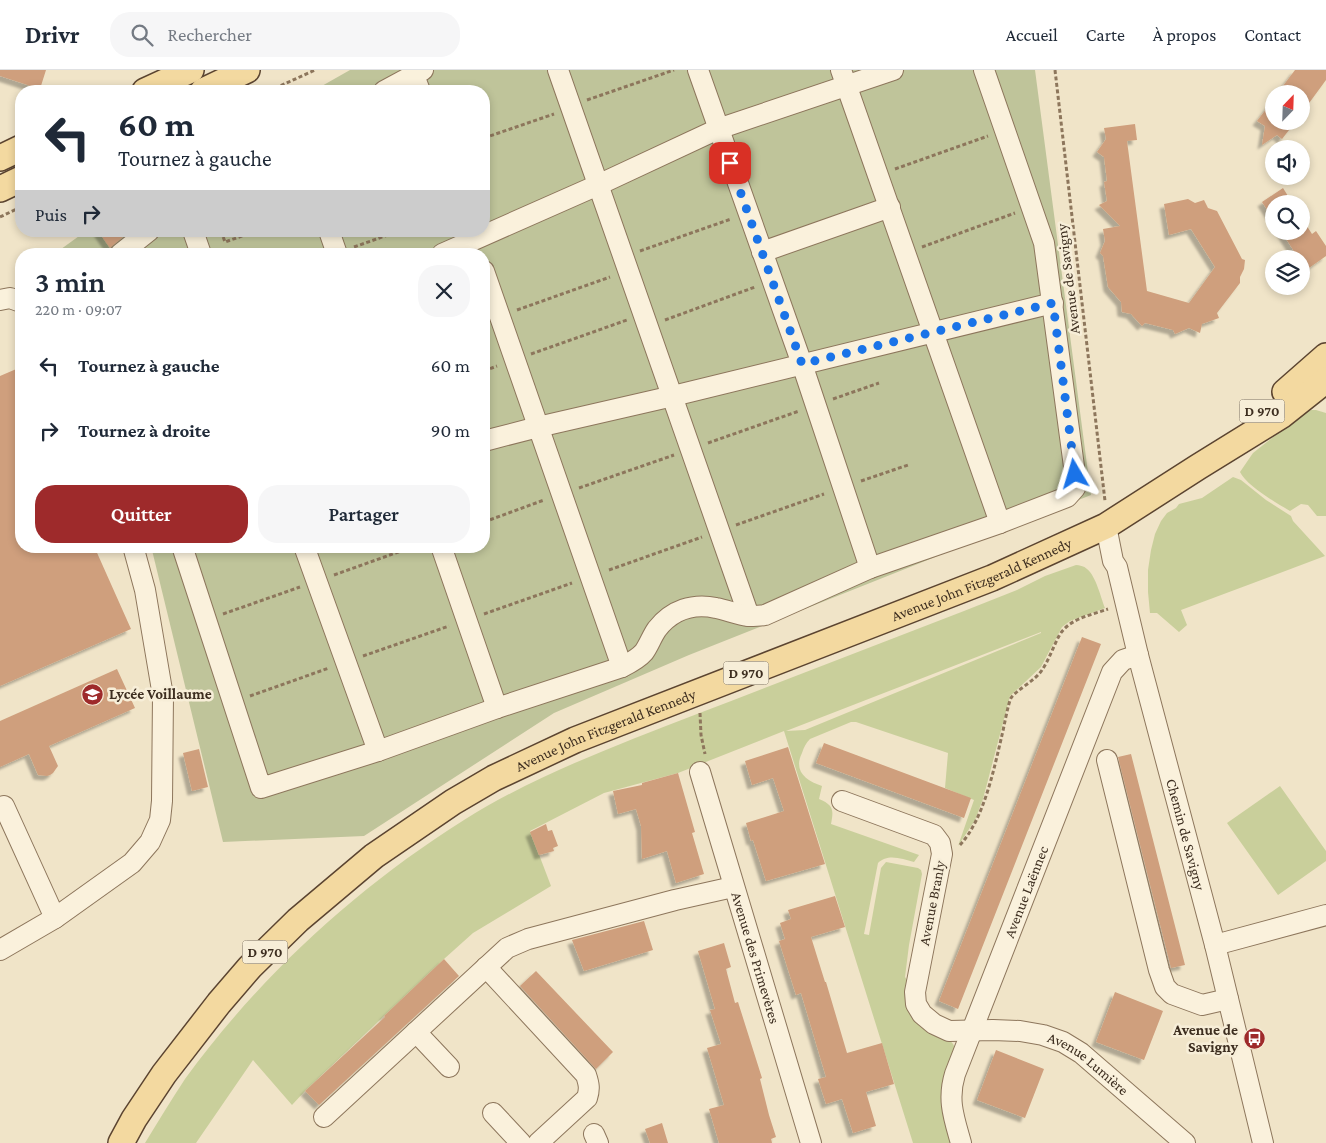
<!DOCTYPE html>
<html lang="fr">
<meta charset="utf-8">
<style>
:root{--surface:#fff;--page:#f6f6f7;--text:#1f2937;--muted:#747a83;--line:#e0e1e3;--accent:#9e2a2b}
body{margin:0;font-family:"Crimson Pro",serif;background:var(--page);color:var(--text);height:100vh;display:flex;flex-direction:column;font-size:19px;white-space:nowrap}
*{box-sizing:border-box;margin:0}
p{font-size:16px;color:var(--muted)}
.icon{flex:none;width:28px;height:28px;fill:none;stroke:currentColor;stroke-width:2;stroke-linecap:round;stroke-linejoin:round}
.map{position:relative;flex:1;overflow:hidden}
.drawer{position:absolute;left:15px;top:178px;width:475px;height:305px;display:flex;flex-direction:column;background:var(--surface);border-radius:20px;box-shadow:0 2px 8px #0003}
.drawer>*{flex:none}
.guide{position:absolute;left:15px;top:15px;width:475px;height:152px;border-radius:20px;box-shadow:0 2px 8px #0003;background:#fff;color:var(--text);overflow:hidden}
.needle{width:32px;rotate:23deg}
.tools{position:absolute;left:1265px;top:15px;display:grid;gap:10px}
.tools a{display:grid;place-items:center;width:45px;height:45px;border-radius:50%;background:var(--surface);box-shadow:0 2px 8px #0003;font-size:25px}
.pin{position:absolute;display:grid;place-items:center;width:42px;height:42px;color:#fff;margin:-21px;border-radius:10px;box-shadow:0 2px 8px #0006}
.me{position:absolute;width:55px;margin:-28px;rotate:353deg;stroke-linejoin:round;filter:drop-shadow(0 0 4px #0008)}
.turn{display:flex;align-items:center;gap:18px;height:105px;padding:0 20px;font-size:22px}
.turn .icon{width:65px;height:65px;stroke-width:2.5}
.turn b{display:block;font-size:35px;line-height:42px}
.then{display:flex;align-items:center;height:48px;padding:0 20px;background:#0003;gap:10px;font-size:19px}
.round{display:grid;place-items:center;flex:none;width:52px;height:52px;border-radius:20px;background:var(--page)}
.overview{display:flex;align-items:center;justify-content:space-between;height:85px;padding:0 20px}
h1{font-size:30px;font-weight:600;line-height:38px}
.action{display:flex;gap:10px;margin-top:auto;padding:10px 20px}
.action a{flex:1;height:58px;border-radius:20px;background:var(--accent);color:#fff;font-size:20px;font-weight:600;line-height:58px;text-align:center}
.action a+a{background:var(--page);color:var(--text)}
ul{padding:0;list-style:none}
li{display:flex;align-items:center;gap:15px;height:65px;padding:0 20px}
li div{flex:1}
li b{display:block;font-size:19px}
li em{font-style:normal}
header{display:flex;align-items:center;gap:30px;box-sizing:border-box;height:70px;padding:0 25px;background:var(--surface);border-bottom:1px solid var(--line)}
header strong{font-size:24px}
nav{display:flex;gap:28px;margin-inline-start:auto;font-size:18px}
.search{width:350px;height:45px;background:var(--page);display:flex;align-items:center;gap:12px;box-sizing:border-box;padding:0 18px;border-radius:20px;color:var(--muted);font-size:19px}
.map>svg:first-child{display:block}
.green{fill:#c9cf9b;fill-rule:evenodd}
.cemetery{fill:#bfc49a}
.building{fill:#cf9f7d;filter:url(#shadow)}
.lines{fill:none;stroke-linecap:round;stroke-linejoin:round}
.minor-casing{stroke:#8d765c;stroke-width:22}
.major-casing{stroke:#5b4430;stroke-width:28}
.path{stroke:#8d765c;stroke-width:3;stroke-dasharray:4 2.5;stroke-linecap:butt}
.minor{stroke:#faf1dc;stroke-width:20}
.major{stroke:#f3d9a0;stroke-width:25}
.route{stroke:#1a73e8;stroke-width:9;stroke-dasharray:0 16.2}
.labels{text-anchor:middle;dominant-baseline:central;stroke-width:5;stroke-linejoin:round;paint-order:stroke}
.shield{fill:#f7eed8;stroke:#756857;stroke-width:1}
.shield-label{font-size:14px;font-weight:bold;fill:#3d2e20}
.street-label{font-size:15px;fill:#3d2e20;stroke:#f7eed8}
.poi-label{font-size:15px;font-weight:bold;fill:#3d2e20;stroke:#f7eed8;text-anchor:start}
</style>
<header>
<strong>Drivr</strong>
<div class="search"><svg class="icon" aria-label="search" viewBox="0 0 24 24"><circle cx="10" cy="10" r="6"/><path d="M15 15l6 6"/></svg>Rechercher</div>
<nav><a>Accueil</a><a>Carte</a><a>À propos</a><a>Contact</a></nav>
</header>
<div class="map">
<svg width="1326" height="1073" viewBox="0 0 1326 1073">
<defs>
<filter id="shadow"><feDropShadow dx="-4.5" dy="4.5" stdDeviation="1" flood-color="#0004"/></filter>
</defs>
<rect width="100%" height="100%" fill="#f0e4c8"/>
<path class="green" d="M1311,340H1316L1326,343V446H1317L1308,435L1301,434L1290,441C1276,433 1246,415 1240,402L1253,383L1297,348Z
M1233,407L1241,410L1266,430L1291,446L1293,451L1325,486L1181,540L1187,555L1179,562L1157,543H1150L1148,522V500L1151,480L1155,464L1161,451L1167,443L1176,438L1179,434L1202,428Z
M1076,495C1079,495 1084,496 1087,499C1096,506 1101,528 1105,538L1070,551L1062,557L1041,597L1010,626L983,729L975,750L958,776L974,730L945,718L948,683L856,652H851L810,669C806,673 804,677 802,683C793,701 806,711 822,716L819,729C833,735 834,739 831,754L919,785L914,792C902,789 888,783 878,793L864,864L869,865L881,798L886,792L918,798L921,800L922,804L909,875L905,907L948,968L953,974L956,980L954,1073H913L784,661L678,703L604,723L530,761L551,816L473,863L444,889L305,1021L292,1035L253,990L196,1073H145C158,1052 171,1030 185,1009C260,906 356,818 464,750C535,705 618,675 697,644C786,610 875,575 964,541L1017,520L1045,506ZM1041,563L805,660L786,661L1041,562Z
M1280,716L1326,781V791L1278,825L1227,753Z"/>
<path class="cemetery" d="M350,0H1035L1091,425L689,585L554,643L364,766L223,772L151,476H484V184H58L57,182L86,161H484V21H313Z"/>
<path class="building" d="M0,0H46L40,19L0,6Z
M1295,0H1326V10L1301,44V24H1277Z
M1274,29V51H1296L1282,69L1277,65L1262,75L1265,56L1257,51Z
M1135,54L1137,70L1127,71L1147,221L1189,233L1215,197L1191,159L1169,165L1164,134L1188,129L1195,133L1204,130L1208,138L1217,141L1242,189L1245,190L1244,199L1240,207V213L1217,243L1219,248L1202,254L1200,263L1189,258L1175,264L1173,260L1145,253L1142,256L1131,244L1122,242L1121,232L1108,217L1103,186L1100,183L1105,171L1103,159L1120,156L1099,135L1107,131L1104,112L1107,111L1104,87L1097,82L1106,69L1104,58Z
M1283,118L1293,134H1274V150L1262,132Z
M1301,147L1312,164L1316,161L1326,176V186L1306,200L1301,193V189H1299L1281,161H1301Z
M98,161H130L110,178Z
M21,297V476H94L131,559L0,616V306Z
M1082,567L1101,574L958,939L939,931Z
M117,599L135,638L49,676L58,696L53,703L50,705L47,706L38,705L29,684L0,697V651Z
M824,673L971,728L964,748L816,693Z
M788,677L825,794L766,811L753,770L751,771L746,753L784,741L773,708L752,715L745,691Z
M199,679L208,717L192,721L183,683Z
M1131,684L1185,895L1171,898L1118,687Z
M678,703L695,762L692,763L704,804L676,813L667,781L642,789L641,756L636,739L618,744L613,721L642,715V713Z
M546,754L548,761L552,760L558,776L553,778L554,781L539,785L530,762Z
M835,826L845,857L811,867L825,912H826L847,983L882,973L894,1014L866,1022L876,1056L853,1063L842,1029L826,1034L818,1009L826,1007L801,923L796,925L779,871L785,869L780,853L791,849L788,840Z
M644,851L653,880L584,901L572,870Z
M724,873L731,897L726,899L735,933L738,932L762,1008L760,1009L769,1045L776,1067L771,1069L772,1073H719L709,1039L724,1035L707,978L721,974L710,940L715,939L698,881Z
M444,889L459,906L319,1035L305,1021L385,947L384,946Z
M536,901L613,982L596,999L520,916Z
M1115,922L1163,941L1144,990L1096,972Z
M996,980L1044,999L1025,1048L977,1030Z
M662,1053L668,1073H650L645,1059Z"/>
<g class="lines">
<defs>
<g id="minor">
<path d="M412,0L420,21"/>
<path d="M558,0L749,546"/>
<path d="M698,0L802,294L870,498"/>
<path d="M841,0L1000,453"/>
<path d="M384,21L423,0"/>
<path d="M193,161L201,184"/>
<path d="M329,161L337,184"/>
<path d="M762,182L890,137"/>
<path d="M120,184L149,161"/>
<path d="M442,184L598,115L718,59L893,0"/>
<path d="M484,201L622,597"/>
<path d="M0,230L10,228L21,232"/>
<path d="M484,371L538,357L673,326L1053,233"/>
<path id="s1" d="M1106,456L1113,491L1117,497L1138,585L1215,875L1263,1073"/>
<path d="M182,476L261,718L378,681L497,638L622,597C630,593 638,589 644,582C649,575 652,566 657,559C672,540 693,533 716,538C727,540 738,545 749,546C754,546 760,546 765,545L870,498L1000,453L1067,427L1075,418V404L1044,173L984,0"/>
<path d="M304,476L378,681"/>
<path d="M441,476L497,638"/>
<path d="M1107,690L1159,900L1165,917L1172,924L1202,935L1228,929"/>
<path id="s2" d="M700,702L811,1073"/>
<path id="s3" d="M842,731L934,765L940,773L942,784L915,922L916,934L922,944L934,954L949,961L993,960L1020,961L1043,965L1063,972L1081,983L1185,1073"/>
<path d="M55,848L132,793L150,772L160,750L162,731L163,626L145,520L133,476"/>
<path d="M1215,875L1326,845"/>
<path d="M0,880L55,848L4,736"/>
<path d="M486,897L586,1005C589,1014 590,1019 587,1028L538,1073"/>
<path d="M416,962L449,997"/>
<path d="M493,1043L521,1073"/>
<path d="M324,1047L507,878L528,869L675,830L733,817"/>
<path d="M594,1064L598,1073"/>
<path id="s4" d="M961,1073C954,1048 947,1030 955,1004L1112,602L1123,590L1138,585"/>
</g>
<g id="major">
<path d="M145,21L191,0"/>
<path d="M203,21L247,0"/>
<path d="M0,88L21,78"/>
<path d="M0,119L21,109"/>
<path d="M1285,322L1326,286"/>
<path id="s5" d="M121,1073L134,1049L164,1004L219,933L250,897L298,850L374,786L453,732L494,708L575,670L992,508L1106,456L1198,397L1282,345L1326,310"/>
</g>
</defs>
<use href="#minor" class="minor-casing"/>
<use href="#major" class="major-casing"/>
<path class="path" d="M1055,0L1105,431
M269,21L315,0
M587,30L674,0
M484,68L554,44
M895,99L988,66
M0,147L21,137
M221,161L225,172L256,161
M354,177L399,161
M922,177L1015,143
M640,181L731,149
M517,240L610,207
M665,250L755,217
M531,284L627,250
M484,301L497,296
M833,329L879,313
M708,373L799,341
M861,411L908,395
M579,418L674,385
M484,452L544,430
M736,455L824,424
M609,500L702,467
M334,505L415,476
M223,544L300,517
M484,544L572,513
M363,586L449,556
M250,626L329,598
M700,643L701,665L705,684
M960,775C984,749 994,699 1002,665C1004,657 1008,634 1011,628C1016,620 1035,611 1042,600C1049,590 1053,577 1059,566C1068,549 1091,545 1108,539"/>
<use href="#minor" class="minor"/>
<use href="#major" class="major"/>
</g>
<g class="lines">
<path class="route" d="M730,93L802,294L1053,233L1075,404"/>
</g>
<defs>
<symbol id="school-disc" viewBox="-11 -11 22 22"><circle r="9.5" fill="#9e2a2b" stroke="#f7eed8"/><path d="M0-5L7-2L0 1L-7-2ZM-4 1L0 2.5L4 1V4Q0 6-4 4Z" fill="#fff"/></symbol>
<symbol id="bus-disc" viewBox="-11 -11 22 22"><circle r="9.5" fill="#9e2a2b" stroke="#f7eed8"/><path d="M-5-6H5V4H4V6H2V4H-2V6H-4V4H-5ZM-3.5-4V0h7V-4ZM-3.5 1.2v1.5H-2V1.2ZM2 1.2v1.5H3.5V1.2Z" fill="#fff"/></symbol>
</defs>
<g fill-rule="evenodd">
<use href="#school-disc" x="80" y="612" width="25" height="25"/>
<use href="#bus-disc" x="1242" y="956" width="25" height="25"/>
</g>
<g class="labels">
<g class="shield">
<rect x="1239.5" y="329.5" width="45" height="23" rx="4"/>
<rect x="723.5" y="591.5" width="45" height="23" rx="4"/>
<rect x="242.5" y="870.5" width="45" height="23" rx="4"/>
</g>
<g class="shield-label">
<text x="1262" y="341">D 970</text>
<text x="746" y="603">D 970</text>
<text x="265" y="882">D 970</text>
</g>
<g class="street-label">
<text transform="translate(1068 209) rotate(-97)">Avenue de Savigny</text>
<text stroke="none"><textPath href="#s5" startOffset="1055">Avenue John Fitzgerald Kennedy</textPath></text>
<text stroke="none"><textPath href="#s5" startOffset="650">Avenue John Fitzgerald Kennedy</textPath></text>
<text stroke="none"><textPath href="#s1" startOffset="319">Chemin de Savigny</textPath></text>
<text stroke="none"><textPath href="#s4" startOffset="266">Avenue Laënnec</textPath></text>
<text transform="translate(932 833) rotate(-79)">Avenue Branly</text>
<text stroke="none"><textPath href="#s2" startOffset="194">Avenue des Primevères</textPath></text>
<text stroke="none"><textPath href="#s3" startOffset="464">Avenue Lumière</textPath></text>
</g>
<g class="poi-label">
<text x="109" y="624">Lycée Voillaume</text>
<text x="1238" y="960" text-anchor="end">Avenue de<tspan x="1238" dy="17">Savigny</tspan></text>
</g>
</g>
</svg>
<div class="tools">
<a><svg class="needle" viewBox="-14 -14 28 28"><path d="M0-13l5 13h-10z" fill="#e53935"/><path d="M0 13l5-13h-10z" fill="#747a83"/></svg></a>
<a><svg class="icon" aria-label="sound" viewBox="0 0 24 24"><path d="M4 9h4l5-4v14l-5-4H4zM17 9q2 3 0 6"/></svg></a>
<a><svg class="icon" aria-label="search" viewBox="0 0 24 24"><circle cx="10" cy="10" r="6"/><path d="M15 15l6 6"/></svg></a>
<a><svg class="icon" aria-label="layers" viewBox="0 0 24 24"><path d="M12 4l9 5-9 5-9-5zM3 14l9 5 9-5"/></svg></a>
</div>
<div class="pin" style="left:730px;top:93px;background:#d93025"><svg class="icon" aria-label="arrive" viewBox="0 0 24 24"><path d="M6 21V4h12l-3 4 3 4H6"/></svg></div>
<svg class="me" style="left:1075px;top:404px" viewBox="-20 -20 40 40"><path d="M0-17L14 15 0 8-14 15z" fill="#1a73e8" stroke="#fff" stroke-width="4"/></svg>
<div class="guide">
<div class="turn"><svg class="icon" aria-label="left" viewBox="0 0 24 24"><path d="M17 20v-9H6M10 6l-5 5 5 5"/></svg><div><b>60 m</b>Tournez à gauche</div></div>
<div class="then">Puis<svg class="icon" aria-label="right" viewBox="0 0 24 24"><path d="M7 20v-9h11M14 6l5 5-5 5"/></svg></div>
</div>
<section class="drawer">
<div class="overview"><div><h1>3 min</h1><p>220 m · 09:07</p></div><a class="round"><svg class="icon" aria-label="close" viewBox="0 0 24 24"><path d="M6 6l12 12M18 6L6 18"/></svg></a></div>
<ul>
<li><svg class="icon" aria-label="left" viewBox="0 0 24 24"><path d="M17 20v-9H6M10 6l-5 5 5 5"/></svg><div><b>Tournez à gauche</b></div><em>60 m</em></li>
<li><svg class="icon" aria-label="right" viewBox="0 0 24 24"><path d="M7 20v-9h11M14 6l5 5-5 5"/></svg><div><b>Tournez à droite</b></div><em>90 m</em></li>
</ul>
<div class="action"><a>Quitter</a><a>Partager</a></div>
</section>
</div>
